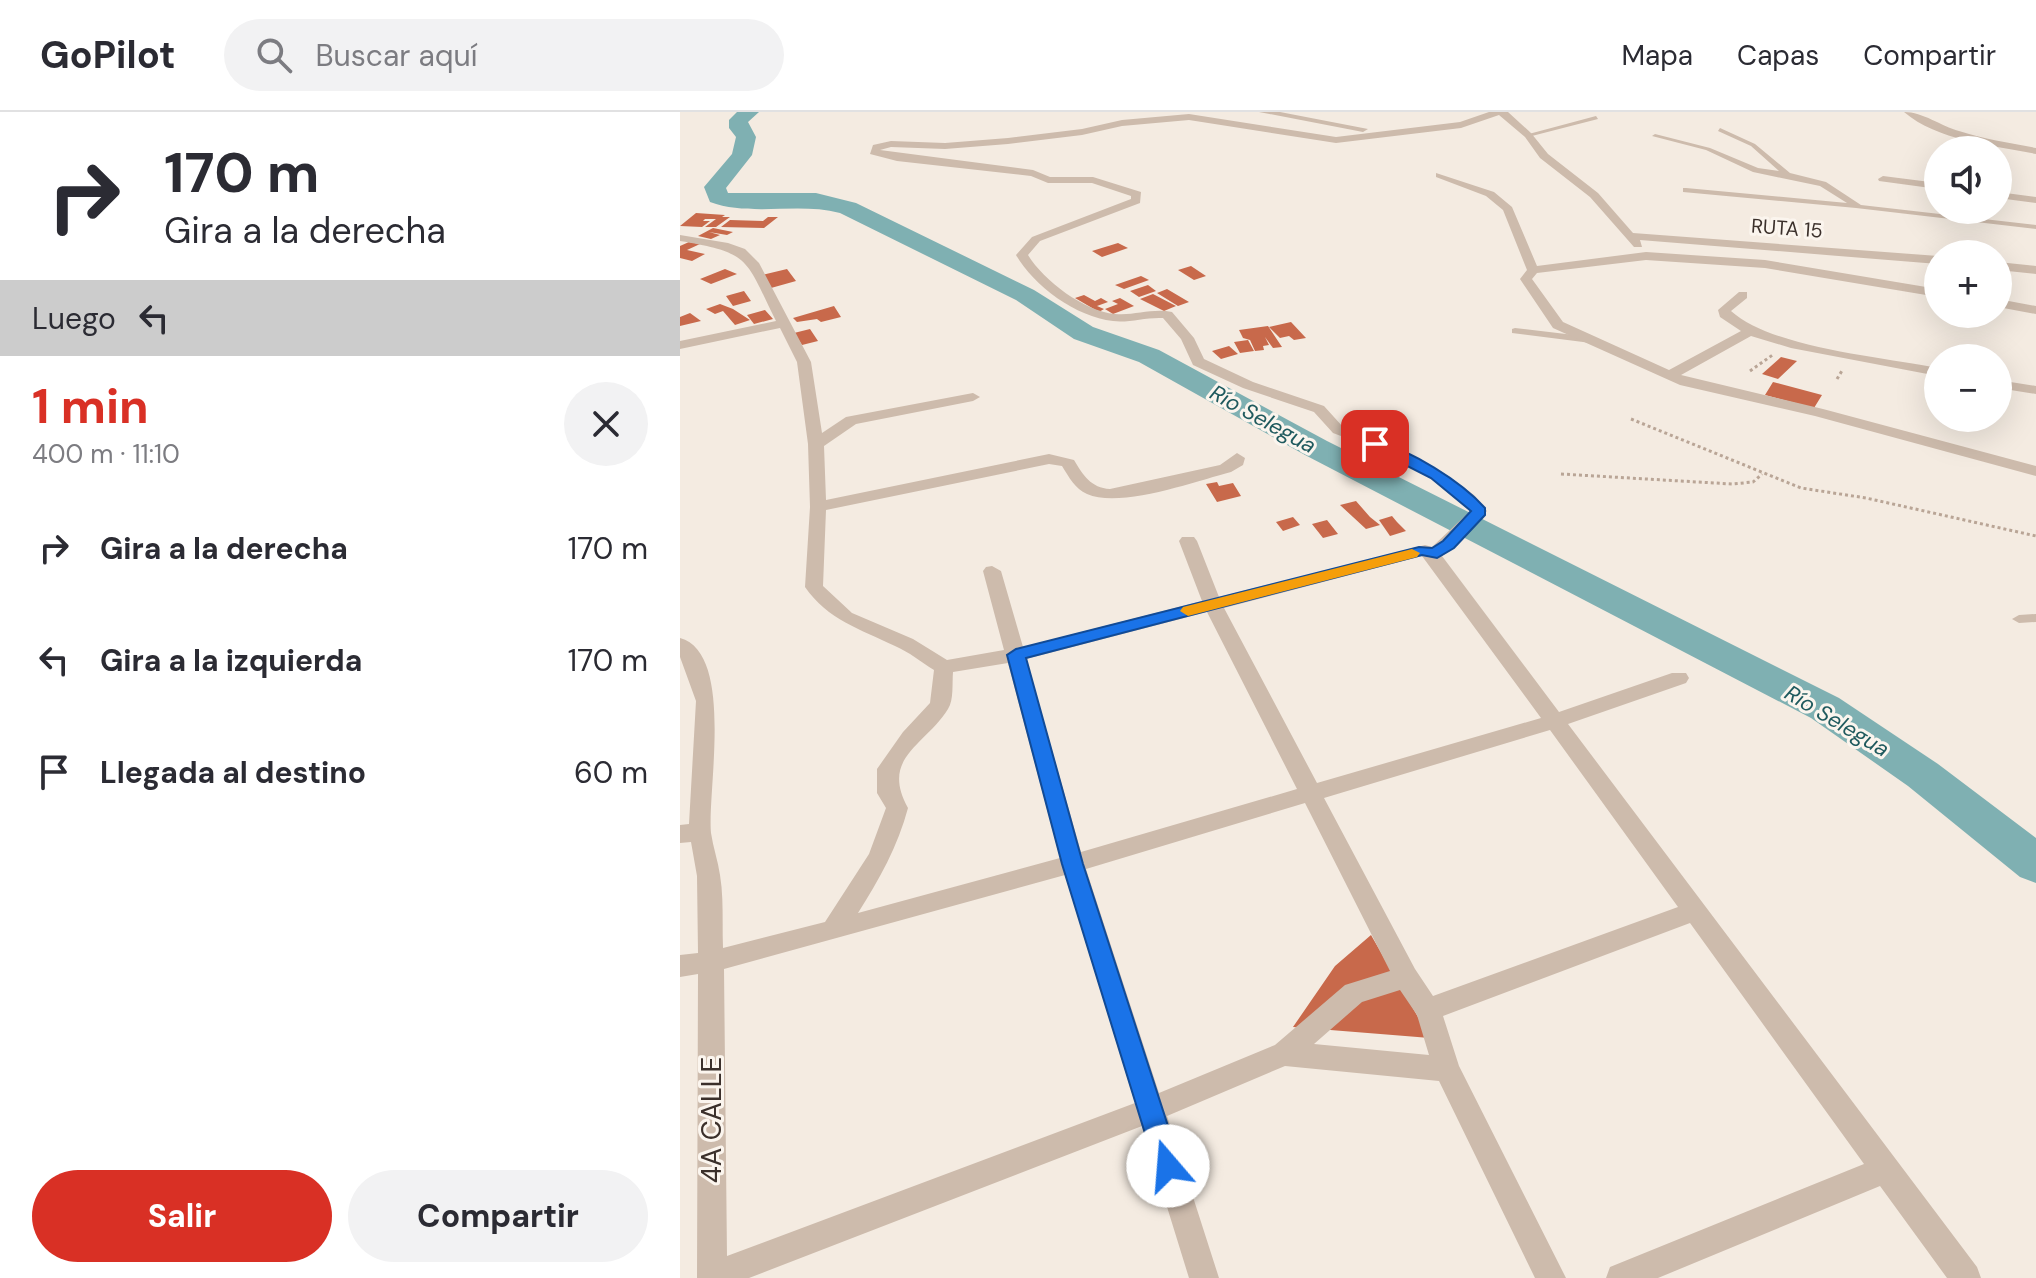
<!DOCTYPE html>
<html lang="es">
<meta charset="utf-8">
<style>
:root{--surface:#fff;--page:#f2f2f3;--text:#2b2b33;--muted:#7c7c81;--line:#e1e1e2;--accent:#d93025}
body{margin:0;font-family:"DM Sans",sans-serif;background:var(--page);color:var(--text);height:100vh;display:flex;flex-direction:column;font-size:30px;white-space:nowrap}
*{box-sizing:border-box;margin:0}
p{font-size:26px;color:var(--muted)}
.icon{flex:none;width:44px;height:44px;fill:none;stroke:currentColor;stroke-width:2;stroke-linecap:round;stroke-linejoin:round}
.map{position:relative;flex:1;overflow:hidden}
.sheet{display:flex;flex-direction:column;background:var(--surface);width:680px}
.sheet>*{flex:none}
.guide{background:#fff;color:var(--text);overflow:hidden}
.buttons{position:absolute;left:1244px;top:24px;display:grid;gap:16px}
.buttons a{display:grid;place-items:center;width:88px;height:88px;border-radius:50%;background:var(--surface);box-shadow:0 8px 32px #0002;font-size:40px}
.pin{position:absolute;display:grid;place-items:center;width:68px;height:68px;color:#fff;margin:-34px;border-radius:16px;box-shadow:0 4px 12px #0006}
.me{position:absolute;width:88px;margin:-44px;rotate:342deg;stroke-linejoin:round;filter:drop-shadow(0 0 6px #0008)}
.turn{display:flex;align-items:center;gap:28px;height:168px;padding:0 32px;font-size:36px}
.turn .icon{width:104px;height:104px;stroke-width:2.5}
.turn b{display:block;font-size:56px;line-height:68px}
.then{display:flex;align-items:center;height:76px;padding:0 32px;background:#0003;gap:16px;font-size:30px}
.round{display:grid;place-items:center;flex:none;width:84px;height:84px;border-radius:42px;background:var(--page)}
.summary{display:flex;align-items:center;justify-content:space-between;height:136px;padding:0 32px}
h1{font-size:48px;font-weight:700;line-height:60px;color:var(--accent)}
.cta{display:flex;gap:16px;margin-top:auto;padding:16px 32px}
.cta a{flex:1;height:92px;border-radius:48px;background:var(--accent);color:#fff;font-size:32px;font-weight:700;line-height:92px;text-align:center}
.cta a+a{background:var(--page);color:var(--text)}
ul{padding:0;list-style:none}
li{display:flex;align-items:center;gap:24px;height:112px;padding:0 32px}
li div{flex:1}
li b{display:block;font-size:30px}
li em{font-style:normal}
header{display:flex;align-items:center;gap:48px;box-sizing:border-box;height:112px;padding:0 40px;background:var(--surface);border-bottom:2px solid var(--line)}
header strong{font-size:38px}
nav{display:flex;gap:44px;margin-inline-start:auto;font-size:28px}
.search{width:560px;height:72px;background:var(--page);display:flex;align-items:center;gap:20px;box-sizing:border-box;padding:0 28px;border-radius:44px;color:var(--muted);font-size:30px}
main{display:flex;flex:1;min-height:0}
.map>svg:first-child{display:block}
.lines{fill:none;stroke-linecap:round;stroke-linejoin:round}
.river{fill:#7fb0b2;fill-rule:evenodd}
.building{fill:#c8694b}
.path{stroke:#b9a596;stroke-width:3;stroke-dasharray:3 3;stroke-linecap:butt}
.service{fill:#cdbbac;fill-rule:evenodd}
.minor{fill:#cdbbac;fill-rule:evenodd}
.route{fill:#1a73e8;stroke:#114b97;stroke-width:2}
.slow{fill:#f59e0b}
.labels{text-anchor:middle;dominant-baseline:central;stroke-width:6;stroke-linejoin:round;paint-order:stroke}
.far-street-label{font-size:20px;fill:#3b302b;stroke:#fbf5ee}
.far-water-label{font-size:22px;font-style:italic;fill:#1f5a5e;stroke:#fbf5ee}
.near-street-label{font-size:28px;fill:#3b302b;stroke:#fbf5ee}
</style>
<header>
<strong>GoPilot</strong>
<div class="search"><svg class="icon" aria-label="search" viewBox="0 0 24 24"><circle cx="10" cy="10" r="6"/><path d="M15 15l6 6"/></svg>Buscar aquí</div>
<nav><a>Mapa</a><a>Capas</a><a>Compartir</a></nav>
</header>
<main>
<section class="sheet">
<div class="guide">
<div class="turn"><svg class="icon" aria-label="right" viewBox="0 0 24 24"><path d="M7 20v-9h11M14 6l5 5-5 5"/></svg><div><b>170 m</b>Gira a la derecha</div></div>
<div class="then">Luego<svg class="icon" aria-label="left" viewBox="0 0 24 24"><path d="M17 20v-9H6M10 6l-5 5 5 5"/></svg></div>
</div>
<div class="summary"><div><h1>1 min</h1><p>400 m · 11:10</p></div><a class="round"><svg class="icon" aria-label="close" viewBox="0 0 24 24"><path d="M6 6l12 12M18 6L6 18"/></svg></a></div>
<ul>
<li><svg class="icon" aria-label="right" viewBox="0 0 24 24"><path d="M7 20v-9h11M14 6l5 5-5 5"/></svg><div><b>Gira a la derecha</b></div><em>170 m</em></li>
<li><svg class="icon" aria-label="left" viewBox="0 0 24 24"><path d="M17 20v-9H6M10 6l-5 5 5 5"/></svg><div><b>Gira a la izquierda</b></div><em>170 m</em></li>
<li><svg class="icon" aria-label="arrive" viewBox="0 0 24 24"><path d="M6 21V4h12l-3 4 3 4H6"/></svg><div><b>Llegada al destino</b></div><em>60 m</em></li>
</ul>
<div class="cta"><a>Salir</a><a>Compartir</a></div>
</section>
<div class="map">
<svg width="1356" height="1166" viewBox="0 0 1356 1166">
<rect width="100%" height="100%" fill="#f4ebe1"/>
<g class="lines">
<path class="river" d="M57,0H79L68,10L76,25L72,43L46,76L48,81H136L176,91L354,178L413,215L479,238L647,329L1159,586L1258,652L1356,726V771L1340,765L1228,674L1131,606L625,343L459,250L394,227L336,188L160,101C118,90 71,105 30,90L24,75L52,42L56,25L49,16V8Z"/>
</g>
<path class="building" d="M16,101L45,103L42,105H50L36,115H25L36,107H25L23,109H30L22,115L0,114Z
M88,105H98L84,116L41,115L50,108L83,109Z
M33,116L53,120L47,123L29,120L40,123L31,127L18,124Z
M9,130L20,132L7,138L25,142L12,149L0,146V134Z
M438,131L448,136L422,145L412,139Z
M511,154L526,164L514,168L498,158Z
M45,157L57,162L31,172L20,167Z
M107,157L116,169L91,176L82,163Z
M461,164L469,168L444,177L435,173Z
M468,173L476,179L459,185L450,179Z
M487,177L509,190L498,194L477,181Z
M64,179L71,189L53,194L46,184Z
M473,182L496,194L484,199L460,187Z
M404,183L415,189L421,186L428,190L417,194L424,197L419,200L395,186Z
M440,186L454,194L433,202L425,197L438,192L432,189Z
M40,192L53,197L70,208L55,213L43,199L35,202L26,197Z
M154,194L161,205L141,210L137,207L117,210L113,206Z
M85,198L93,207L74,212L67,203Z
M10,201L21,209L0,214V205Z
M611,210L626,226L614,228L609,224L600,226L589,215Z
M588,214L602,235L593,236L585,225L589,233L583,234L584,238L575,239L570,228L563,226L559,218Z
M130,217L138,229L122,233L114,221Z
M568,228L574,239L560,241L554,230Z
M549,234L558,242L541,247L532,239Z
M1101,245L1117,249L1098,267L1082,262Z
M1093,270L1142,283L1134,296L1085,283Z
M537,370L539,374L553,371L561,384L537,390L526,372Z
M676,389L690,405L700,413L686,417L660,393Z
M712,404L717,410L726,419L710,424L699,408Z
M613,405L620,413L603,419L596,410Z
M647,408L658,422L643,426L632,412Z
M691,823L750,926L613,915L655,854Z"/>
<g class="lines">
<path class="path" d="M1070,259L1094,242
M1157,267L1163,257
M951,307L1121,376L1186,386L1356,424
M881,362L1052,372L1073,370L1082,362"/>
<path class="service" d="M916,4L918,7L848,25L845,23Z
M1040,16L1075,32L1110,61L1146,70L1181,93L1356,113V117L1176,96L1003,80V76H1006L1167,91L1140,74L1073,60L1026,38L972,24L975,22L1030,36L1078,56L1099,59L1071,34L1038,19Z
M835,216L911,225L916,228L911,231L832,221V217Z
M1356,502V510L1339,511L1332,507L1339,503Z"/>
<path class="minor" d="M579,0H600L688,17L683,20Z
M809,0H828L851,21L868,42L918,81L953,121L1258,144V152L960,128L962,135H954L910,85L860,46L845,25L819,3L781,16L656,31L509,8L442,14L402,23L328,32L265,37L211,35L200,38L353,58L370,65H413L461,80L460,91L360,129L348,143C364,169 404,199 435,202C454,204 472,196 492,200L514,226L524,247L573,270L644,294L663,315L700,329L762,360L794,383L807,399L774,436L762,444L879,600L992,561H1006L1009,566L1006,571L888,612L1297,1155L1301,1166H1267L1200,1074L978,1166H926L930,1155L1184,1052L1010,811L763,904L779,954L886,1166H855L759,969L605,954L487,1004L539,1166H509L462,1014L69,1166H17L18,862L0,865V843L18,841L17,764L11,730L0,731V713L9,712L16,589L0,545V526C55,541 27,679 31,721C33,735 38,749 40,763C44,787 42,812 43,836L145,810L189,742L206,696L197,681V657L223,620L250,591L254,558C241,550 229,540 215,534C180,517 148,508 125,475L130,395L128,332L117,250L100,216L0,237V229L96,209C65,147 72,141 0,129V123L48,131L65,137L79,151L131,250L142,321L166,305L293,281L300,285L293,289L176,312L144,334L146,388L369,342L394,348C403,363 411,376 430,377L540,353L557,341L565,346L563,353L551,360C516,369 440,397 407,382C395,377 389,365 382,354L369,352L146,398L143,474L172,501L233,527L267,548L324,538L303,459L306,455L312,454L321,459L343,535L522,489L499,429L502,425H514L517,429L539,485L745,433L752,435L790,399L750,366L690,335L653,321L634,300L563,276L513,253L501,227L483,206C466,205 449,211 433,209C396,205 354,174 336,143L352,125L451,87V84L412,71H368L351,64L217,49L190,42L193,33L211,29L265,31L328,26L402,17L442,8L509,2L656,25L780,10ZM742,444L861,606L637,671L544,496ZM527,500L617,677L401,740L346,547ZM328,551L380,746L178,801C199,768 218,734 228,696C200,645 245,634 268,597C274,588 272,571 273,560ZM870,618L998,795L753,884L735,857L644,686ZM625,691L710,859L665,873L595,933L479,981L406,757ZM385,763L455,991L47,1144L44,857ZM720,878L737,903L749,943L634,932L682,890Z
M1224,0C1243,0 1261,14 1279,19C1304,27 1330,31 1356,36V42C1313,33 1258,29 1224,0Z
M756,61L814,80L832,95L857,154L966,140L1085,148L1258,177V185L1085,156L966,148L857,161L852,167L883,210L989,258L1061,219L1040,205L1038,198L1059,180H1067V186L1051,199C1092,236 1202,245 1258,256V264L1111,236L1071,224L1001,263L1143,297L1356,354V364L1135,304L1000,273L873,216L840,167L847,158L823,98L806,84L756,65Z
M1203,64L1258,71V77L1199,69L1198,67Z
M1318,80L1356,85V91L1318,86Z
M1318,150L1356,154V162L1318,158Z
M1318,187L1356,194V202L1318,195Z
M1318,268L1356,274V282L1318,276Z"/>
</g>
<path class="route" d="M695,328C731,339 780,368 805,396V403L774,436L757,446L742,443L346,546L403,752L501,1054L497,1063L488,1067L479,1063L475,1054L382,752L327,543L336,537L739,435L752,436L763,429L791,399L751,366L690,335L688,332Z"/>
<path class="slow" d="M732,437L740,441L737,445L508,504L500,499L503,495Z"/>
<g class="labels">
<g class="far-street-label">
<text transform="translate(1107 116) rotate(4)">RUTA 15</text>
</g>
<g class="far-water-label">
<text transform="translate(583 307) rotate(29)">Río Selegua</text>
<text transform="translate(1157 609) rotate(31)">Río Selegua</text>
</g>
<g class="near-street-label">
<text transform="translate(31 1008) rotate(-90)">4A CALLE</text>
</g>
</g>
</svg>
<div class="buttons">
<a><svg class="icon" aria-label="sound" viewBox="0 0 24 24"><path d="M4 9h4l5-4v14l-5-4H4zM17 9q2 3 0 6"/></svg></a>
<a>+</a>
<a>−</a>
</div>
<div class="pin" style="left:695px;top:332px;background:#d93025"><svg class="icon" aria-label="arrive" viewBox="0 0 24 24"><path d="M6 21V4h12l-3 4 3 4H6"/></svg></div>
<svg class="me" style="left:488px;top:1054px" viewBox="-20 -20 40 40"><circle r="19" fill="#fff"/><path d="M0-13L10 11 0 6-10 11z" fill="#1a73e8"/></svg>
</div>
</main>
